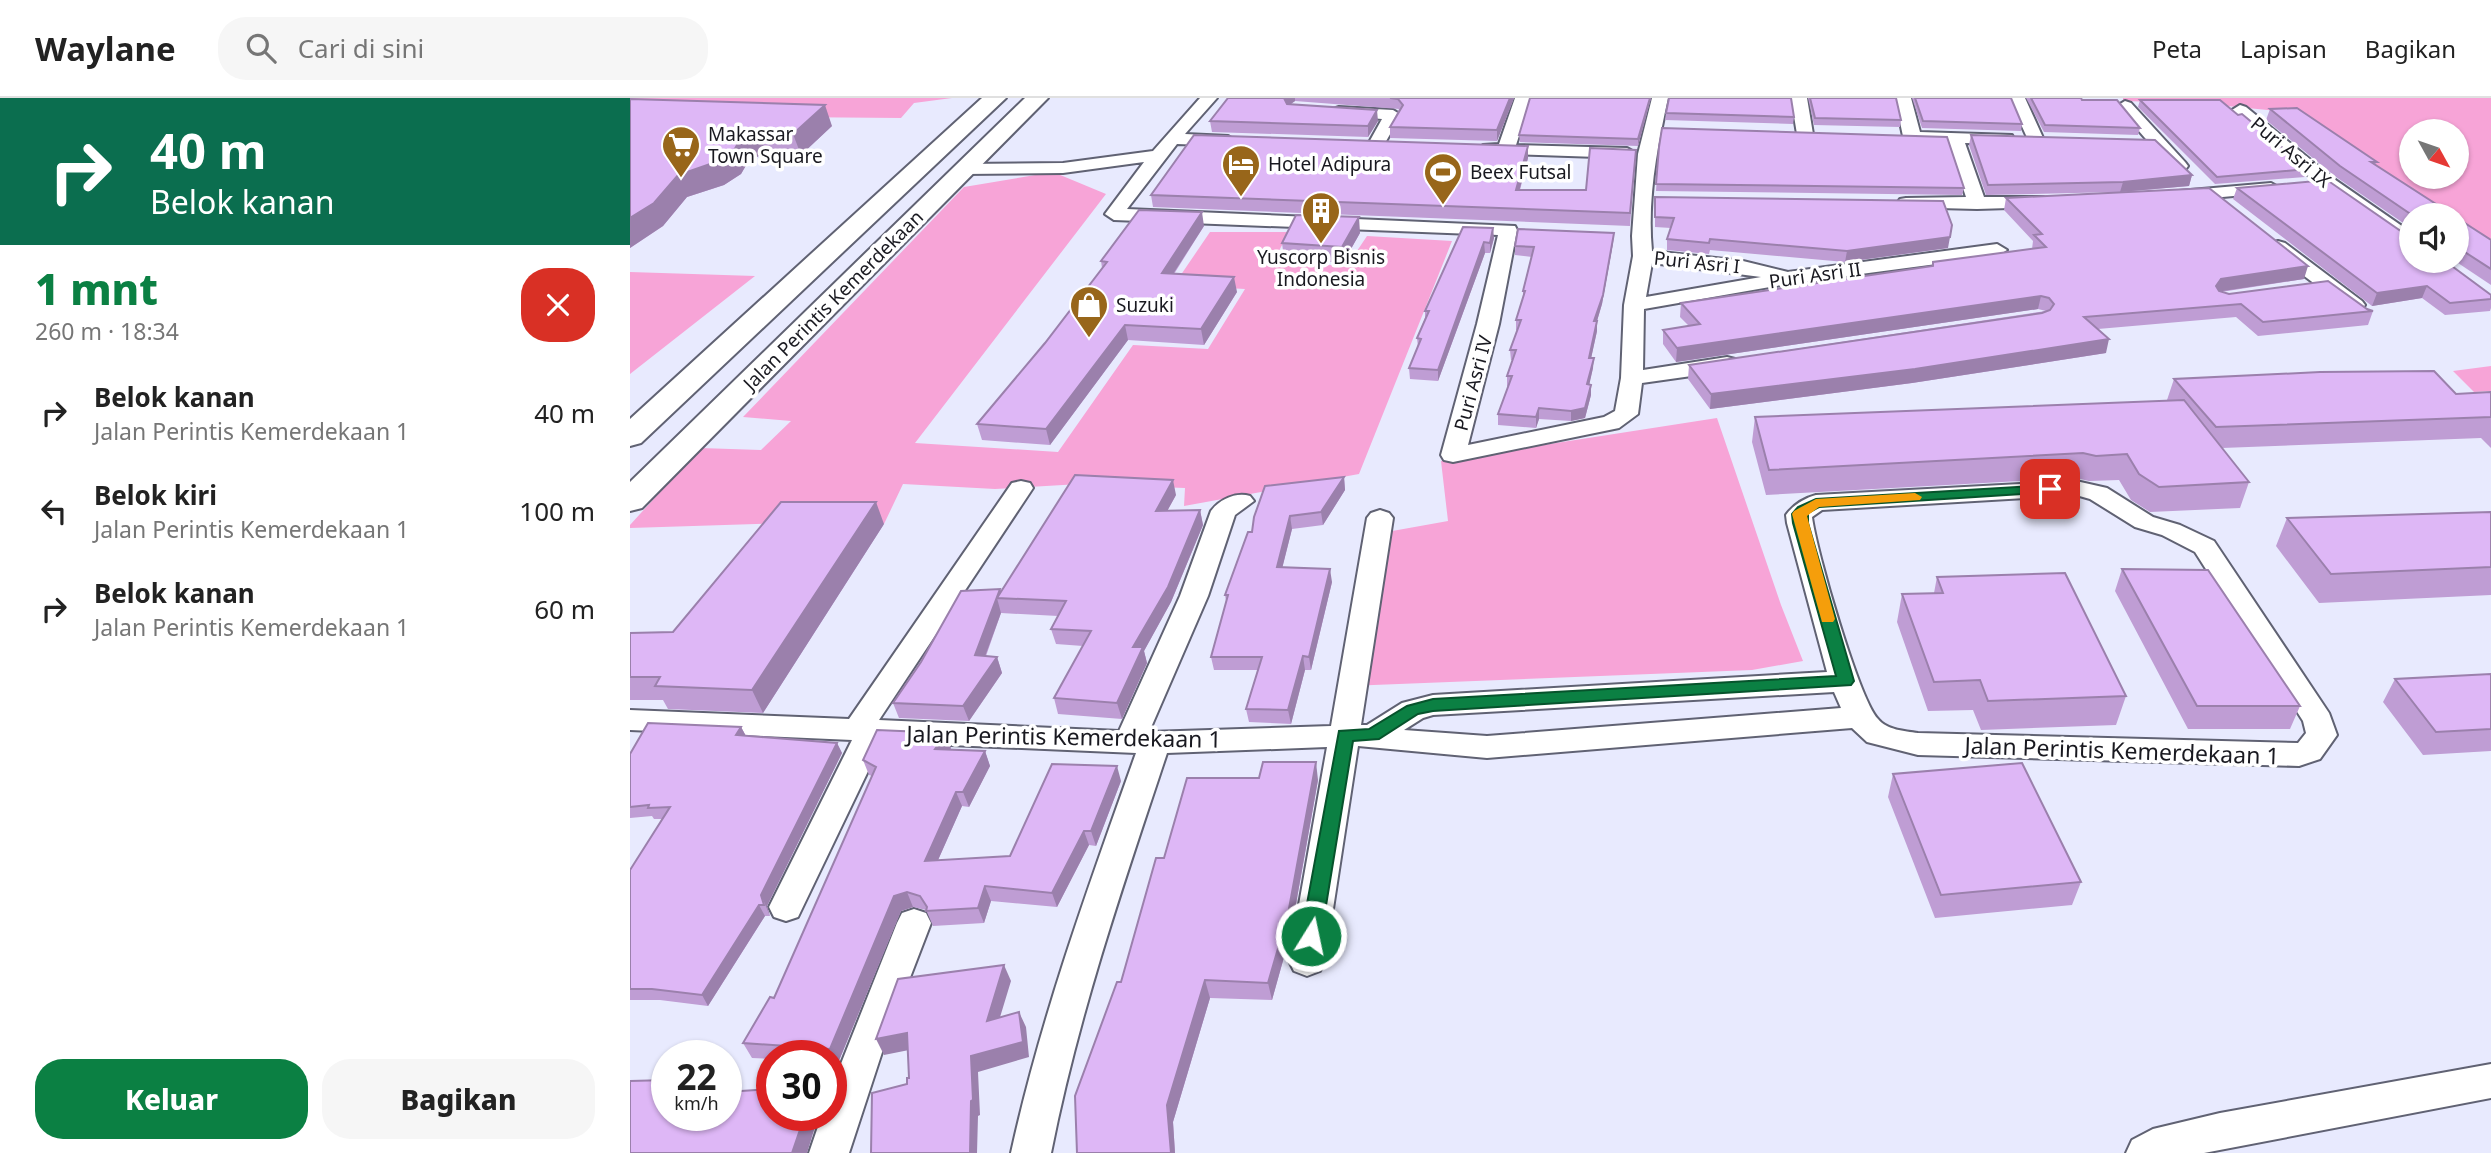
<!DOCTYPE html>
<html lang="id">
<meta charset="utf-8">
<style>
:root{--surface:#fff;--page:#f6f6f6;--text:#222;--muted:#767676;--line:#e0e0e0;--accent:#0b8043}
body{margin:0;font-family:"Noto Sans",sans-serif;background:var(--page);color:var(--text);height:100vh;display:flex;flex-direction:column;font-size:26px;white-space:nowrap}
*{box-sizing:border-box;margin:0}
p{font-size:23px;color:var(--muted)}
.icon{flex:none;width:38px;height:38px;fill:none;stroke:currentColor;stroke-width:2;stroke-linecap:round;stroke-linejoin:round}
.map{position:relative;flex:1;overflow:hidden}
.panel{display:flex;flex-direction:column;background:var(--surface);width:630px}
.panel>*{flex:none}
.guide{background:#0b6e4f;color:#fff;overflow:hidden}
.needle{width:46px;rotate:130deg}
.controls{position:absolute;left:1769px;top:21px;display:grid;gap:14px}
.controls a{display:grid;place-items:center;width:70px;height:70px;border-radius:50%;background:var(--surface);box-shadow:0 2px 5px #0004;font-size:35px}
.speed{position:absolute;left:21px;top:942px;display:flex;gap:14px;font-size:35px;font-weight:700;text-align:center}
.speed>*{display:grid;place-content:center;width:91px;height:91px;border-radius:50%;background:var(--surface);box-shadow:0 2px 5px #0004;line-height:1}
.speed small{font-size:18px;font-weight:400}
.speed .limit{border:10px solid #d22;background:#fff;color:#111}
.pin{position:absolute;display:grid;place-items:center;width:60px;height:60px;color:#fff;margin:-30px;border-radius:14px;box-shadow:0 4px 10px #0006}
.me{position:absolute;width:77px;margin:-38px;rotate:10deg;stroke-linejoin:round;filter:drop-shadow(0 0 5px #0008)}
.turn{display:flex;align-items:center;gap:24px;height:147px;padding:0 35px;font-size:32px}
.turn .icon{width:91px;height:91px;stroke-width:2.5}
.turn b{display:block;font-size:49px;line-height:60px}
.round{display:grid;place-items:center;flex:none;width:74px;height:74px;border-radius:28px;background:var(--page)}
.head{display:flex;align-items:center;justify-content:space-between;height:119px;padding:0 35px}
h1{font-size:42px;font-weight:800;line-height:52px;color:var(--accent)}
.action{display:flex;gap:14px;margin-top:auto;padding:14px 35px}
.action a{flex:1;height:80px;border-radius:28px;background:var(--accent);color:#fff;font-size:28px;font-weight:800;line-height:80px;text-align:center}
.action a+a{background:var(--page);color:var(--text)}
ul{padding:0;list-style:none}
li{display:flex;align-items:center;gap:21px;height:98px;padding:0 35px}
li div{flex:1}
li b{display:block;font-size:26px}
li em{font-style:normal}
header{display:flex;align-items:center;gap:42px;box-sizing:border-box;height:98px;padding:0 35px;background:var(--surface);border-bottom:2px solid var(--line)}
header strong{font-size:33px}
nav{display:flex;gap:38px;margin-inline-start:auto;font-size:24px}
.search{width:490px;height:63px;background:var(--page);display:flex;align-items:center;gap:18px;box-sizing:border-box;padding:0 24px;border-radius:28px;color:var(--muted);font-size:26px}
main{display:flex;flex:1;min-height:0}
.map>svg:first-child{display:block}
.green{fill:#f7a4d7;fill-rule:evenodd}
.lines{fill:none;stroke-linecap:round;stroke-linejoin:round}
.street-casing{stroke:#606273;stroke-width:4}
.highway-casing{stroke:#606273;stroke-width:4}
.street{fill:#fff;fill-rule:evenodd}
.highway{fill:#fff;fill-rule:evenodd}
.wall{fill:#bf9dd4}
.shaded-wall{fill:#9b80ac}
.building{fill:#deb7f6;stroke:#9b80ac;stroke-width:2}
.route{fill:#0b8043;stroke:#07532c;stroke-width:2}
.slow{fill:#f59e0b}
.labels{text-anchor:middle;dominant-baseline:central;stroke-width:7;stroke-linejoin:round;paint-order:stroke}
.far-poi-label{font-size:19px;fill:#191920;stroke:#fff;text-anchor:start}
.far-street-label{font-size:19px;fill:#191920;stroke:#fff}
.street-label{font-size:23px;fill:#191920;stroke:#fff}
</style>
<header>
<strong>Waylane</strong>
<div class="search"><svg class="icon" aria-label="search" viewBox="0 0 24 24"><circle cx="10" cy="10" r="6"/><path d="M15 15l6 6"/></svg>Cari di sini</div>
<nav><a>Peta</a><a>Lapisan</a><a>Bagikan</a></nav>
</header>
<main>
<section class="panel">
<div class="guide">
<div class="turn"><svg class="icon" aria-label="right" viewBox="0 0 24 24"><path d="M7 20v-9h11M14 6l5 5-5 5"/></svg><div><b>40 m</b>Belok kanan</div></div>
</div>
<div class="head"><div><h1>1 mnt</h1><p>260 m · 18:34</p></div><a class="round" style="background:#d93025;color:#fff"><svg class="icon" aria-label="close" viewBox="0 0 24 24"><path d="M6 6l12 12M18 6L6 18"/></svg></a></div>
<ul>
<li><svg class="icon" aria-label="right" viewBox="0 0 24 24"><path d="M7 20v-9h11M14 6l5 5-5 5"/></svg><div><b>Belok kanan</b><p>Jalan Perintis Kemerdekaan 1</p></div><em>40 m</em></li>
<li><svg class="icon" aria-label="left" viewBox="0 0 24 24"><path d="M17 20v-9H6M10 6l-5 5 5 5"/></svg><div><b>Belok kiri</b><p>Jalan Perintis Kemerdekaan 1</p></div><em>100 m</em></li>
<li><svg class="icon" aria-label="right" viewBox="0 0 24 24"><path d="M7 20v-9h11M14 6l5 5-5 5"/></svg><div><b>Belok kanan</b><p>Jalan Perintis Kemerdekaan 1</p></div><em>60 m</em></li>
</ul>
<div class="action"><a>Keluar</a><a>Bagikan</a></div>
</section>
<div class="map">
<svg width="1861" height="1055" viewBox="0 0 1861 1055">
<rect width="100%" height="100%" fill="#e8eafe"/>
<path class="green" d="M0,0H322L284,5L271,20L154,19L0,9Z
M1493,0H1861V153L1827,131V117H1807L1659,14L1566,5L1493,3ZM1782,33H1827V79H1782Z
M423,74L476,96L285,345L428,354L503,247L578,251L615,191L544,187L580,134H659L643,164L717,168L737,138L822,143L729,376L554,408L555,390L450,386L365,391L273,386L254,426L160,425L0,430V427L70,350L131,352L161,323L113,319L334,89Z
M0,174L125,178L0,276Z
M1861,268V293L1844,294L1823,273Z
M1087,320L1151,507L1173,563L1122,572L718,588L740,437L818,423L811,363Z"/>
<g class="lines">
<defs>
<path id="street" d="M570,0H587L555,36L598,38L606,43L598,48L547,46L497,111L885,128L887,132L869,226L838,347L974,319L985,313L991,280L994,207L1003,158L1002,138L1008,56L1022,0H1038C1027,50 1017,102 1022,153L1113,163L1158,174L1367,146L1377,152L1367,158L1163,185L1014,211L1013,272L1097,259L1105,261L1108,266L1105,271L1097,273L1012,285L1008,316L989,330L823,364L814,362L811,357L847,226L868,137L484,122L475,116L514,64L433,75L333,76L324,71L333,66L433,65L523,53ZM1022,165L1131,179L1016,199Z
M885,0H901L886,47L997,50L1006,55L997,60L853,55L851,51L853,47L869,46Z
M1161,0H1177L1183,36L1181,40L1175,41L1167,36Z
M1265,0H1281L1290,34L1382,37L1384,41L1376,46L1335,45L1354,99H1414L1423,104L1414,109L1347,111L1270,109L1267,105L1270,101L1276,100L1336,99L1318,45L1274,43Z
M1379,0H1395L1414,42L1412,46H1400Z
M1495,3L1501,5L1555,64L1558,68L1555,72H1543L1487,8Z
M1610,7L1616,9L1704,81L1782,135V150L1775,148L1692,89L1604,15L1602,12Z
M709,9L763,12L771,17L751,52L745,53L737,48L752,21L703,17L701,14L703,11Z
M1641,85L1650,90L1647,94L1549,103L1540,98L1549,93Z
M1648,143L1655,145L1732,203L1735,207L1732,211H1718L1641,153L1638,149L1641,145Z
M391,383L400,385L403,390L249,622L489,633L550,498L581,413C590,401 606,394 620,398L624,403L605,417L578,498L519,634L701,628L737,420L741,415L750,412L759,415L763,420L731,627H737L772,605L803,597L1197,574L1157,425L1156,417C1163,407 1175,400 1186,397L1446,383L1477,390L1523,419L1550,427L1584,443L1699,615L1707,637L1690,661L1669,668L1288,657L1237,644L1222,630L857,660L728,648L695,863L690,873L677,878L664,873L659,863L697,649L537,655C493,787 448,918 421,1055H381C411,918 459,787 506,655L252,644L168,819L156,823L144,819L139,809L222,642L0,632V612L219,621L382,385ZM1446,397L1460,401L1505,429L1532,437L1565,454L1673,623L1676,635L1668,645L1288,635C1274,633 1257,632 1248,621C1229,601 1186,452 1182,419L1192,412ZM1204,594L1211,610L857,638L774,632L793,620L803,617Z
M284,811L296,815L301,825L256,942L219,1055H179L192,1017H201V991L267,825L272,815Z
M1861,966V1000L1574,1055H1496L1502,1042L1523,1031L1590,1015Z"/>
<path id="highway" d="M352,0H376L11,345L0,348V321Z
M395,0H418L12,410L0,413V384Z"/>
</defs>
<use href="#street" class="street-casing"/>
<use href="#highway" class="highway-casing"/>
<use href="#street" class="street"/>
<use href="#highway" class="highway"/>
</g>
<path class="wall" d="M598,0H884L867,43L760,40V29L769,11L665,3L661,6L748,23L738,39L582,34L580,23Z
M900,0H1021L1008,48L890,44L889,37Z
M1178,0H1266L1271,22L1270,29L1184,27Z
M1282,0H1381L1392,26L1391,33L1292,30Z
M1396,0H1451L1452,2L1510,30L1508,37L1414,34Z
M0,1L202,28L171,57L136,54L118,64L111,76L94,87L57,99L33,128L0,150Z
M1510,2L1678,71L1675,79L1585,86L1508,9Z
M1640,11L1747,64L1745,67L1823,117H1782V131L1706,79L1636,22Z
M1036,15L1164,19L1163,26L1035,22Z
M1341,37L1562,77L1559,88L1492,94L1674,181L1591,194L1599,196L1737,211L1743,213L1738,227L1628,238L1606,219L1468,231L1476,255L1282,285L1080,311L1058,281L1059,267L1416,213L1408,211L1046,264L1033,246V232L1059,228L1050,219L1051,205L1302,168L1303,164L1402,151L1403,143L1374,112L1376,100L1487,94L1356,97L1339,47Z
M1029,49L1334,90L1332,97L1026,93Z
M1006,52L1000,128L523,109L521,97L898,60L890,92H956Z
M1607,90L1861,197V210L1860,213L1815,217L1792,200L1742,208L1603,101Z
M1025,99L1318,150L1215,164L1080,152L1079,156L1037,152V141L1041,130L1025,129Z
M1827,120L1861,142V187L1825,163H1827Z
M574,128L544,176L607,194L574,247L498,242L420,347L352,342L347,326L415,245L472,170L471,163Z
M833,129L864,140L860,155H855L808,283L780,281L779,270L788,249L787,240L795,220V213Z
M730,135L713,165L654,160L652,145Z
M984,135L983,145L972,206L967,223V233L961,260L963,270L959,286L961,297L955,320L941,323L909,321L906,330L868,327V316L878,288H877V278L883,262H881L880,252L887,232H886V222L893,200V193L902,159L885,157V148Z
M1544,281L1826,296L1861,294V350L1851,340L1592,350L1619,384L1610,410L1520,414L1501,402L1489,382L1459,383L1446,380L1136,397L1122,344L1125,319L1538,303L1537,302Z
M714,379L715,392L693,427L662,431L652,470L702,484L681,572H675L661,626L619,624L616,611L628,572H584L581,559L596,503L595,497L622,434Z
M546,397L537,413L570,412L573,427L541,504L514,553L517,565L492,621L428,616L424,600L453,548L426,546L421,531L428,518L371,515L356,558L367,559L372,575L339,623L269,620L263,605L370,491V494Z
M1861,414V497L1689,505L1646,448L1657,420Z
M254,426L133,615L38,611L33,602H0V535L43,534Z
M1492,471L1670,608L1660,631H1558L1485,493Z
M1307,479L1496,598L1486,627L1351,632L1343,612L1298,613L1267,524L1272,496L1304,495Z
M1861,576V653L1793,657L1753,604L1765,581Z
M111,629L116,638L207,645L212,655L137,808L140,818H135L78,908L30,902H0V772L33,721H24L22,718L0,720V656Z
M321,650L320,652L355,653L360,668L339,709L332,708L308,762L380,758L491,683L466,748L459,747L427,809L361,803L354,825L303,828L296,812L283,809L271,813L208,965H201V957H142V961L122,960L113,945L144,900L242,678L239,677L233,662Z
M1263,676L1451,784L1442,807L1305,820L1258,699Z
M688,682L661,834L642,902L580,900L543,1024L545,1055H447L491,884L534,760Z"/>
<path class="shaded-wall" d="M654,0H665V3L655,10Z
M880,0H884L867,43V32Z
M1020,0H1021L1008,48V41Z
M195,7L202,28L171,57L163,36Z
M747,12L748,23L738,39V28Z
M128,32L136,54L118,64L111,76L94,87L57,99L33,128L0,150V120L48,77Z
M898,48V60L886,105V92Z
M1562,77L1559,88L1490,94L1493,84Z
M572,114L574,128L534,190L532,175Z
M729,119L730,135L713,165L712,149Z
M863,130L864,140L860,155V145Z
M984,135L983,145L972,206L967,223V233L959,270V260L964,223Z
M1320,139L1318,150L1215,164L1217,153Z
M854,144L855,155L808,283V272Z
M1678,168L1674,181L1586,194V188L1591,181Z
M604,179L607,194L574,247L571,231Z
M1797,188L1792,200L1742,208L1747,195Z
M1411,198L1408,211L1046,264L1047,250Z
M495,227L498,242L420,347L416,331Z
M1479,241L1476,255L1282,285L1080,311L1081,296Z
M964,260L963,270L957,297V286Z
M961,287V297L955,320L941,323V313Z
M909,310V321L906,330V319Z
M714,379L715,392L693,427L691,414Z
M543,382L546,397L529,428L526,413Z
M246,404L254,426L133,615L122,592Z
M570,412L573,427L541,504L514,553L517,565L492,621L487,605L503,549Z
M660,418L662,431L649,483L647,469Z
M700,471L702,484L681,572L679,559Z
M370,491L373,500H367L371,515L350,572L345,557Z
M673,558L675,572L661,626L658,612Z
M367,559L372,575L339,623L333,608Z
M111,629L117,640L106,637Z
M316,635L321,650L311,665L305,651Z
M207,645L212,655L137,808L140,818L131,797Z
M355,653L360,668L339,709L333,694Z
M686,664L688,682L661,834L642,902L638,885Z
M487,668L491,683L466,748L461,733Z
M326,694L332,708L301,778L295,763Z
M454,733L459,747L427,809L422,795Z
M355,788L361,803L354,825L348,810Z
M277,794L283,809L271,813L208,965L200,951L264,798Z
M129,807L135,818L78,908L72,897Z
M374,867L381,883L364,939L357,923Z
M575,882L580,900L543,1024L545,1055H541L537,1007Z
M389,914L396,929L399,959L348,974L350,1017L348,1018L347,1055H340L341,958Z
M277,935L284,951L254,957L246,941Z
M170,1017H186L182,1025L185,1029L177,1055H162Z"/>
<path class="building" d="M598,0H654L657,6L747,12L738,28L580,23Z
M760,0H880L867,32L760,29L773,7L768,1Z
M900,0H1020L1008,41L889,37Z
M1039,0H1161L1164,19L1036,15Z
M1180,0H1266L1271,22L1185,20Z
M1285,0H1381L1392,26L1293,23Z
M1401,0H1451L1452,2H1487L1510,30L1415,27Z
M0,1L195,7L163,36L128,32L110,42L103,54L86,64L48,77L24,105L0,120Z
M1510,2H1590L1608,17L1612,16L1678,71L1587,79Z
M1667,10L1747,64H1741L1823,117H1782L1710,68L1640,11Z
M1032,30L1317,39L1334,90L1026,86L1029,49Z
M564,37L898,48L886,92H956L960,50L1006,52L1000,115L521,97Z
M1341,37L1525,42L1562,77L1493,84L1358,87Z
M1697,82L1778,138L1782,139V163H1815L1861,197V201L1820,205L1797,188L1747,195L1607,90Z
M1579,90L1678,168L1591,181L1586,188L1589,193L1599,196L1698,183L1737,211L1743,213L1633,224L1611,206L1454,219L1479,241L1285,271L1081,296L1059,267L1412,215L1420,212L1424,206L1419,200L1411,198L1047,250L1033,232L1070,226L1051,205L1303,168V164L1416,149L1404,137L1412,136L1376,100Z
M1025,99L1313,103L1322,127L1320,139L1217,153L1080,141L1079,145L1037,141L1044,120L1025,119Z
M509,112L572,114L532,175L604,179L571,231L495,227L416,331L347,326L415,245L477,164L471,163Z
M666,117L729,119L712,149L652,145Z
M1827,120L1861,142V171L1827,149Z
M833,129L863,130L860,145L854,144L808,272L779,270L791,241L787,240L799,213H795Z
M888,131L984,135L973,197L964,223H967L959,260H964L957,286L961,287L955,310L941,313L909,310L906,319L868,316L882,278H877L886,252H880L891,222H886L895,193H893L904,149L885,148Z
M1804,273L1826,296L1861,294V319L1586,329L1544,281L1690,274Z
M1554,302L1619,384L1529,389L1509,376L1497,356L1466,358L1453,355L1139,372L1125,319Z
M445,377L543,382L526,413L570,412L538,489L503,549H513L487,605L424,600L461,533L421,531L436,503L367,500Z
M714,379L691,414L660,418L647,469L700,471L679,559L673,558L658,612L616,611L632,559H581L598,497H595L618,434H622L624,419L635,388Z
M151,404H246L122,592L25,588L30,579H0V535L43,534Z
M1861,414V469L1701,476L1657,420Z
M1492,471L1578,472L1670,608H1567Z
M1435,475L1496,598L1358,603L1350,582L1304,584L1272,496L1313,495L1307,479Z
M370,491L345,557L367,559L333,608L263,605L291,564L331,493Z
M1861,576V631L1806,634L1765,581Z
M18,625L111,629L106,637L207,645L131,797L134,807H129L72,897L22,891H0V772L40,709L18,710L19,707L0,709V656Z
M247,632L316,635L305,651L355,653L333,694H326L295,763L380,758L422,666L487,668L461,733H454L422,795L355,788L348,810L296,813L297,809L290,798L277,794L264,798L200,951L113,945L140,899L144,900L246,669L233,662Z
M633,664H686L658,816L638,885L575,882L537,1007L541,1055H447L445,998L487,884H491L526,760H534L557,680H629Z
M1392,665L1451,784L1311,797L1263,676Z
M374,867L357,923L389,914L393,944L341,958L343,1002L341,1003L340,1055H241L242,995L277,986V980H279L277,935L246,941L268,881Z
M37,982V1017H96V994L142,991V1017H175L162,1055H0V983Z"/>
<path class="route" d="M1420,387L1425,388V394L1189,409L1178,415V425L1224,583L1221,587L803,613L788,616L749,641L723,643L691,838L688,844L681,846L674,844L671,838L709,633L739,631L777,608L803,601L1206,578L1163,425L1162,416L1168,409L1186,401Z"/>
<path class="slow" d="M1285,395L1292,399L1290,402L1189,409L1177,418L1205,521L1203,524H1192L1162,416L1164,413L1186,401Z"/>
<defs>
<symbol id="supermarket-pin" viewBox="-11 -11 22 30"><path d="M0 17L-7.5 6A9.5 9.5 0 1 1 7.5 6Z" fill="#98661a" stroke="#fff"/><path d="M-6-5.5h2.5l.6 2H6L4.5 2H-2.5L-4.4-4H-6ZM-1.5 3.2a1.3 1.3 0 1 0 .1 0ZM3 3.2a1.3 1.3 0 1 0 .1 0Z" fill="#fff"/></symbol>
<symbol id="hotel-pin" viewBox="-11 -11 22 30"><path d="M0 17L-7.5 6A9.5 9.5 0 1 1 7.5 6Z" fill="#98661a" stroke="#fff"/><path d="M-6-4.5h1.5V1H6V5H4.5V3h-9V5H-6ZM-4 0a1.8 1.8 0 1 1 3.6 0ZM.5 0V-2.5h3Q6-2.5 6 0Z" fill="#fff"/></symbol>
<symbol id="stadium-pin" viewBox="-11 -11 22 30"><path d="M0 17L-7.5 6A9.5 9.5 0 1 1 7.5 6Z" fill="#98661a" stroke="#fff"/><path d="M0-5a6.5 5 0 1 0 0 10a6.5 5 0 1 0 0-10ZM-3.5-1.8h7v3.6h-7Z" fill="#fff"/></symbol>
<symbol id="building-pin" viewBox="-11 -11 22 30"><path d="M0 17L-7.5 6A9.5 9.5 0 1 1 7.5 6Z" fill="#98661a" stroke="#fff"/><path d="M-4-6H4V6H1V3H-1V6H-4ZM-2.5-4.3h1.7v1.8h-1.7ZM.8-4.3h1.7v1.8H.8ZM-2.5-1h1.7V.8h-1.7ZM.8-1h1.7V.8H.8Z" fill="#fff"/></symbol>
<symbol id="shop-pin" viewBox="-11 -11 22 30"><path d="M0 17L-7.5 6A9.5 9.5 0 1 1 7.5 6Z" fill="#98661a" stroke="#fff"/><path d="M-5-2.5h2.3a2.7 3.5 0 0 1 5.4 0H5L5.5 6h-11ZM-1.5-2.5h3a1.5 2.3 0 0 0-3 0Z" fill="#fff"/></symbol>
</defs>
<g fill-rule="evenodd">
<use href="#supermarket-pin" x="29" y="25" width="44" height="60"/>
<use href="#hotel-pin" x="589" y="44" width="44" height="60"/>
<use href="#stadium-pin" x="791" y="52" width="44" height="60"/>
<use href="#building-pin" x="669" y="91" width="44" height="60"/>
<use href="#shop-pin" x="437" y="185" width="44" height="60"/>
</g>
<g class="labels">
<g class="far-poi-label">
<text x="78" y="36">Makassar<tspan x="78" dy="22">Town Square</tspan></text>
<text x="638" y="66">Hotel Adipura</text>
<text x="840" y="74">Beex Futsal</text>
<text x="691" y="159" text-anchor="middle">Yuscorp Bisnis<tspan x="691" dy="22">Indonesia</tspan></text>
<text x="486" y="207">Suzuki</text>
</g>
<g class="far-street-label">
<text transform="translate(1661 54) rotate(40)">Puri Asri IX</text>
<text transform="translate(1067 164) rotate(6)">Puri Asri I</text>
<text transform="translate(1185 177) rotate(-8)">Puri Asri II</text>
<text transform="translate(203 202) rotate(-45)">Jalan Perintis Kemerdekaan</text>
<text transform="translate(843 285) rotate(-75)">Puri Asri IV</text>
</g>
<g class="street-label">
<text transform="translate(434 638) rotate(1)">Jalan Perintis Kemerdekaan 1</text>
<text transform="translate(1492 652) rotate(2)">Jalan Perintis Kemerdekaan 1</text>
</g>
</g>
</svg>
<div class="controls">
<a><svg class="needle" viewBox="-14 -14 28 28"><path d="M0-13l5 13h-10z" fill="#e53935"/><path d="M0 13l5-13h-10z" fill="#767676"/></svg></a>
<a><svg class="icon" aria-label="sound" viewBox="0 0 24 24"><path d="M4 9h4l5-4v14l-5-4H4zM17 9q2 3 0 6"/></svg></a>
</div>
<div class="speed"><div>22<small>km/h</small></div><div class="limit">30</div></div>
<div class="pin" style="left:1420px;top:391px;background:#d93025"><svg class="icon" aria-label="arrive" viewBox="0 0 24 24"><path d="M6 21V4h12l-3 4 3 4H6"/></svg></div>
<svg class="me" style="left:681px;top:838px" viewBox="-20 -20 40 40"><circle r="17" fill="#0b8043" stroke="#fff" stroke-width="3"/><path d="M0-11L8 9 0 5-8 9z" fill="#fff"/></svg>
</div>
</main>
